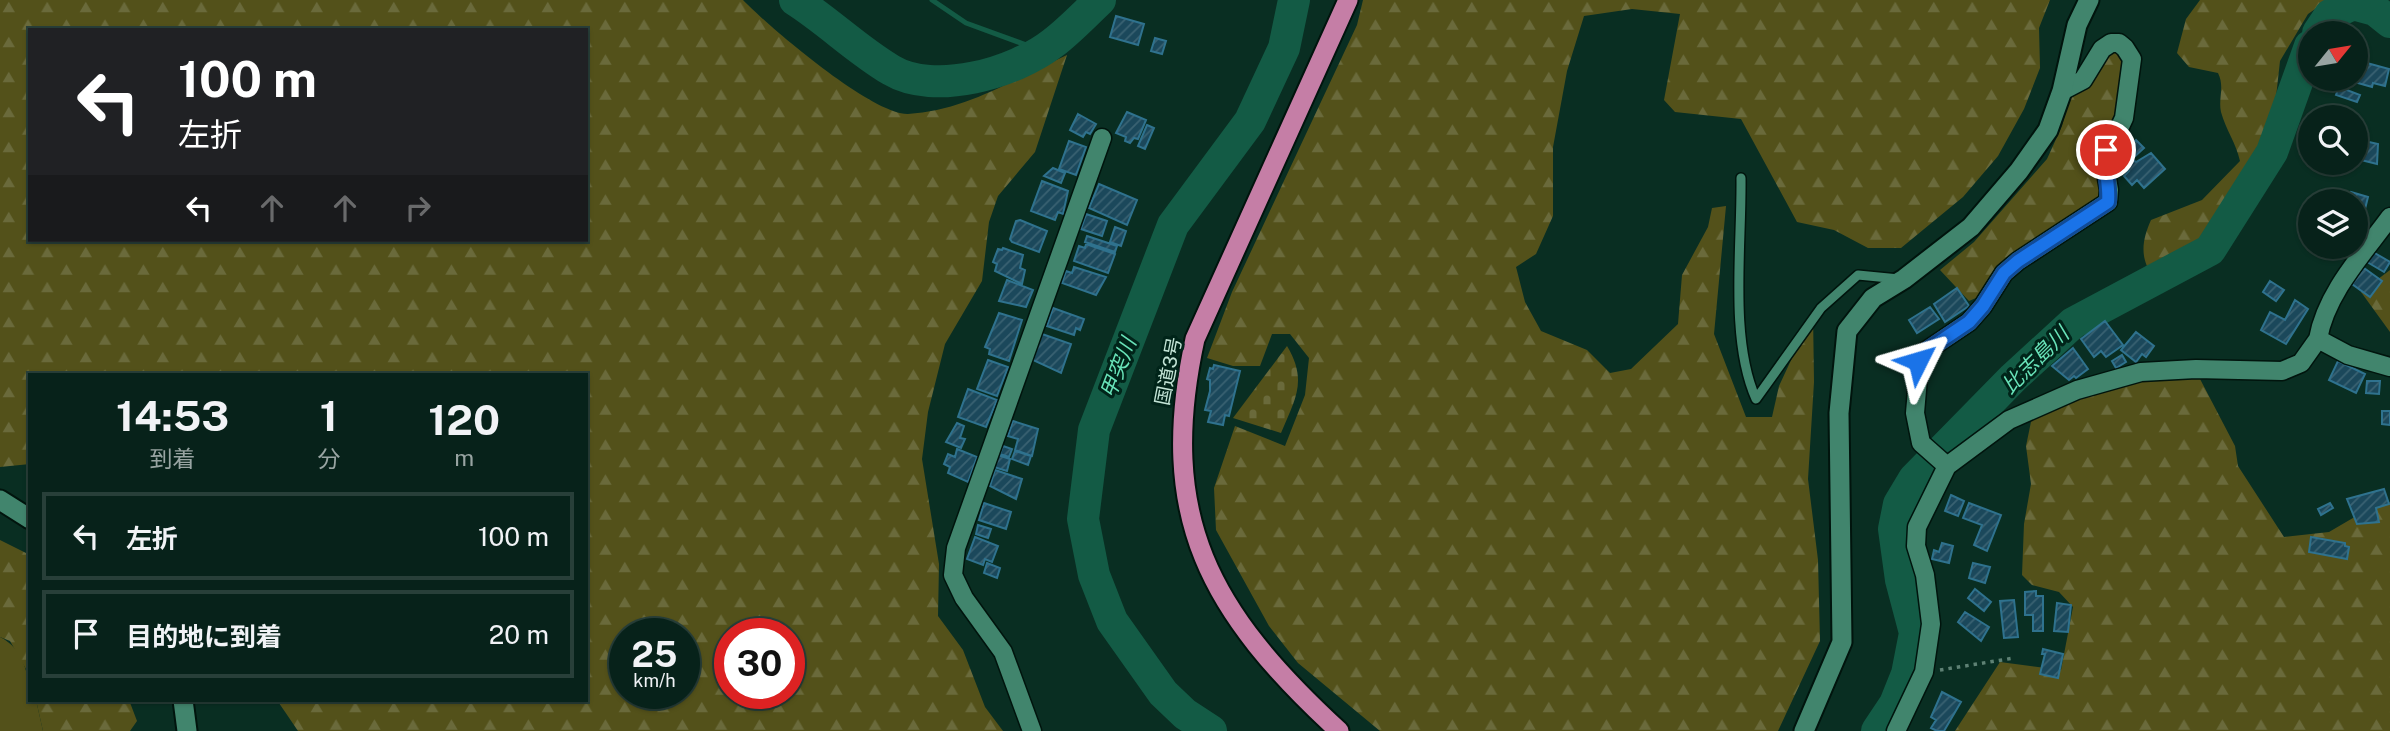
<!DOCTYPE html>
<html lang="ja">
<meta charset="utf-8">
<style>
:root{--surface:#07221a;--page:#102a23;--text:#f1f3f6;--muted:#98a4a2;--line:#283f39}
body{margin:0;font-family:"Public Sans","Noto Sans JP",sans-serif;background:var(--page);color:var(--text);height:100vh;display:flex;flex-direction:column;font-size:26px;white-space:nowrap}
*{box-sizing:border-box;margin:0}
p{font-size:23px;color:var(--muted)}
.icon{flex:none;width:38px;height:38px;fill:none;stroke:currentColor;stroke-width:2;stroke-linecap:round;stroke-linejoin:round}
.map{position:relative;flex:1;overflow:hidden}
.panel{position:absolute;left:28px;top:373px;width:560px;height:329px;display:flex;flex-direction:column;background:var(--surface);border-radius:0px;box-shadow:0 2px 5px #0004,0 0 0 2px var(--line)}
.panel>*{flex:none}
.guide{position:absolute;left:28px;top:28px;width:560px;height:214px;border-radius:0px;box-shadow:0 2px 5px #0004,0 0 0 2px var(--line);background:#202124;color:#fff;overflow:hidden}
.needle{width:46px;rotate:60deg}
.controls{position:absolute;left:2298px;top:21px;display:grid;gap:14px}
.controls a{display:grid;place-items:center;width:70px;height:70px;border-radius:50%;background:var(--surface);box-shadow:0 2px 5px #0004,0 0 0 2px var(--line);font-size:35px}
.speed{position:absolute;left:609px;top:618px;display:flex;gap:14px;font-size:35px;font-weight:700;text-align:center}
.speed>*{display:grid;place-content:center;width:91px;height:91px;border-radius:50%;background:var(--surface);box-shadow:0 2px 5px #0004,0 0 0 2px var(--line);line-height:1}
.speed small{font-size:18px;font-weight:400}
.speed .limit{border:10px solid #d22;background:#fff;color:#111}
.pin{position:absolute;display:grid;place-items:center;width:60px;height:60px;color:#fff;margin:-30px;border:4px solid #fff;border-radius:50%;box-shadow:0 2px 7px #0007}
.me{position:absolute;width:77px;margin:-38px;rotate:50deg;stroke-linejoin:round;filter:drop-shadow(0 0 5px #0008)}
.turn{display:flex;align-items:center;gap:24px;height:147px;padding:0 35px;font-size:32px}
.turn .icon{width:91px;height:91px;stroke-width:2.5}
.turn b{display:block;font-size:49px;line-height:60px}
.lanes{display:flex;align-items:center;height:66px;padding:0 35px;background:#0003;justify-content:center;gap:35px;direction:ltr}
.lanes .off{opacity:.35}
.eta{display:flex;justify-content:space-evenly;align-items:center;height:119px;text-align:center}
.eta b{font-size:42px;font-weight:700;line-height:49px}
ul{padding:0;list-style:none}
li{display:flex;align-items:center;gap:21px;height:88px;margin:0 14px 10px;padding:0 21px;border:4px solid var(--line);border-radius:0px}
li div{flex:1}
li b{display:block;font-size:26px}
li em{font-style:normal}
.map>svg:first-child{display:block}
.green{fill:#53511a}
.forest{fill:url(#forest-firs);fill-rule:evenodd}
.cemetery{fill:url(#cemetery-stones)}
.lines{fill:none;stroke-linecap:round;stroke-linejoin:round}
.stream{stroke:#135b45;stroke-width:5}
.river{stroke:#135b45;stroke-width:32}
.building{fill:url(#building-hatch);stroke:#2f728e;stroke-width:2}
.service-casing{stroke:#01140d;stroke-width:12}
.minor-casing{stroke:#01140d;stroke-width:21}
.tertiary-casing{stroke:#01140d;stroke-width:23}
.trunk-casing{stroke:#01140d;stroke-width:23}
.path{stroke:#5e8174;stroke-width:3.5;stroke-dasharray:3.5 5;stroke-linecap:butt}
.service{stroke:#41856d;stroke-width:9}
.minor{stroke:#41856d;stroke-width:18}
.tertiary{stroke:#41856d;stroke-width:19}
.trunk{stroke:#c57ea6;stroke-width:19}
.route-casing{stroke:#114b97;stroke-width:18}
.route{stroke:#1a73e8;stroke-width:12}
.labels{text-anchor:middle;dominant-baseline:central;stroke-width:6;stroke-linejoin:round;paint-order:stroke}
.street-label{font-size:19px;fill:#c3e4d6;stroke:#002419}
.water-label{font-size:21px;font-style:italic;fill:#68e3b9;stroke:#002419}
</style>
<div class="map">
<svg width="2390" height="731" viewBox="0 0 2390 731">
<defs>
<pattern id="forest-firs" width="22" height="20" patternUnits="userSpaceOnUse" patternTransform="scale(1.75)"><rect width="22" height="20" fill="#53511a"/><path d="M5 1l3.5 6h-7zM16 11l3.5 6h-7z" fill="#6a6a3b"/></pattern>
<pattern id="cemetery-stones" width="16" height="16" patternUnits="userSpaceOnUse" patternTransform="scale(1.75)"><rect width="16" height="16" fill="#53511a"/><path d="M2 7V4a2 2 0 0 1 4 0v3zM10 15v-3a2 2 0 0 1 4 0v3z" fill="#6a6a3b"/></pattern>
<pattern id="building-hatch" width="6" height="6" patternUnits="userSpaceOnUse" patternTransform="scale(1.75)"><rect width="6" height="6" fill="#1b485b"/><path d="M-1 1l2-2M0 6l6-6M5 7l2-2" fill="none" stroke="#3a6272"/></pattern>
</defs>
<rect width="100%" height="100%" fill="#092e22"/>
<path class="green" d="M0,637C23,648 30,676 30,700H36L43,731H0Z"/>
<path class="forest" d="M0,0H743C769,27 872,115 908,114C966,111 1016,78 1067,55L1035,152L998,196L989,222L982,281L945,344L928,412L922,459L939,564L938,616L963,650L985,707L1003,731H298L277,700H586V374H30V464L0,467ZM30,30H586V240H30ZM625,634H684V693H625ZM730,634H789V693H730Z
M1363,0H2050L2039,28L2040,68L2024,109L1998,156L1963,197L1901,248H1868L1834,230L1797,222L1741,119L1675,112L1664,100L1680,14L1632,9L1584,16L1567,71L1553,147V216L1536,254L1516,267L1525,302L1541,331L1587,350L1610,373L1631,369L1678,324L1682,275L1708,227L1712,208L1726,206L1714,334L1746,417H1772L1779,386L1813,313L1814,382L1808,479L1818,560L1820,641L1778,731H1380L1298,663L1269,626L1216,530L1214,488L1235,426L1285,446L1305,395L1309,358L1290,334H1272L1260,366H1233L1207,358L1232,292L1357,25Z
M2200,0H2328L2308,14L2280,61L2275,106L2255,175L2206,262L2177,280L2154,277C2139,259 2142,240 2151,220L2202,200L2240,161C2236,143 2226,130 2221,112C2218,98 2225,87 2218,73L2189,67L2177,53L2186,19Z
M2107,51L2119,52L2125,61L2101,182L2104,198L1995,268L1976,298L1969,301L1940,270L1974,242L2047,159L2062,126L2071,93Z
M2390,270V332L2361,292Z
M2200,379L2235,446L2238,466L2284,537L2329,532L2370,508L2390,502V731H1955L2000,662L2061,670L2073,607L2059,592L2032,585L2022,575L2024,524L2031,484L2026,446L2032,417L2114,387L2152,380Z
M0,540L30,555V676L10,641L0,637Z
M36,700H129L137,721L130,731H43Z"/>
<path class="cemetery" d="M1287,346C1308,381 1295,399 1281,433L1233,418Z"/>
<g class="lines">
<path class="stream" d="M932,0L966,23L1040,50"/>
<path class="river" d="M795,0C828,21 857,50 891,70C934,96 1015,73 1053,43C1069,31 1085,14 1100,0
M2318,33L2330,15L2353,4L2375,10L2390,22
M1211,731L1185,714L1163,693L1112,621L1094,575L1083,519L1094,430L1173,225L1250,121L1284,48L1294,0
M1877,731L1895,704L1907,674L1915,633L1901,580L1894,529L1899,504L1914,479L2013,378L2073,323L2210,250L2272,152L2310,46"/>
</g>
<path class="building" d="M1116,16L1144,24L1138,45L1110,37Z
M1155,38L1166,41L1162,54L1151,51Z
M2356,60L2389,69L2385,86L2373,83L2372,87L2351,81L2356,79Z
M2339,87L2360,95L2357,102L2336,95Z
M1127,112L1146,120L1138,139L1134,138L1130,143L1125,141L1126,137L1116,133Z
M1078,114L1096,124L1090,134L1086,132L1083,137L1070,130Z
M1147,125L1154,128L1145,149L1138,146Z
M2356,139L2378,144L2377,164L2361,160L2360,163L2356,162Z
M2136,140L2144,148L2132,159L2136,162L2151,153L2165,169L2144,188L2137,180L2132,185L2124,176L2129,171L2117,157Z
M1069,141L1086,147L1076,175L1059,169Z
M2329,163H2350L2349,167Z
M1053,168L1065,173L1061,183L1044,176Z
M1042,181L1068,191L1063,214L1058,212L1055,220L1031,211Z
M1099,184L1137,200L1127,225L1089,208Z
M2351,192L2368,197L2363,217L2356,215V201H2348Z
M1086,214L1107,221L1102,236L1081,229Z
M1020,220L1047,231L1039,252L1012,242L1010,239L1016,221Z
M1115,227L1126,231L1121,246L1110,242Z
M1087,236L1117,246L1115,252L1085,242Z
M1086,244L1115,254L1108,273L1074,261L1079,246L1085,248Z
M1003,248L1023,255L1020,268L1025,270L1022,284L995,271L997,264L993,262L998,249L1002,250Z
M2373,252L2390,262L2384,272L2367,262Z
M1074,267L1106,277L1096,295L1062,283L1066,271L1072,273Z
M2364,268L2382,281L2370,297L2352,284Z
M1007,280L1033,290L1026,307L999,301Z
M2270,281L2284,290L2276,301L2263,292Z
M1957,288L1969,306L1945,322L1934,304Z
M2295,300L2308,309L2286,344L2261,330L2270,312L2285,320Z
M1930,307L1939,319L1917,333L1909,320Z
M1053,308L1084,319L1080,330L1076,328L1074,335L1047,326Z
M999,313L1022,320L1009,361L989,354L990,349L985,347Z
M2105,321L2123,345L2106,357L2101,351L2094,357L2081,339Z
M2136,332L2154,346L2146,357L2142,354L2136,362L2121,350Z
M1042,334L1071,344L1061,373L1033,360Z
M2073,348L2088,369L2076,378L2074,376L2069,380L2052,366Z
M2122,355L2126,362L2116,368L2112,361Z
M988,360L1008,367L997,396L977,389Z
M2338,361L2365,374L2356,393L2329,380Z
M1214,365L1240,371L1229,416L1225,415L1223,425L1208,422L1211,411L1205,410L1210,391V380L1207,379L1210,368L1213,369Z
M2367,381H2380L2379,394L2366,393Z
M968,389L997,400L986,427L958,417Z
M2382,411H2390V425L2382,424Z
M1013,421L1038,429L1032,456L1015,450L1018,439L1008,436Z
M957,423L964,426L960,438L965,439L961,448L946,442Z
M1003,446L1012,449L1009,457L1000,454Z
M957,449L977,457L968,482L948,473L950,467L944,464L948,454L955,457Z
M1015,451L1031,456L1028,465L1012,459Z
M998,455L1010,459L1007,471L994,467Z
M995,470L1022,479L1016,499L990,486Z
M2384,489L2389,504L2376,508L2379,522L2357,524L2347,499Z
M1951,495L1964,501L1958,516L1945,511Z
M984,503L1011,512L1006,529L979,520Z
M1969,503L2001,515L1987,551L1974,545L1982,525L1963,518Z
M2330,503L2333,508L2321,515L2318,509Z
M978,525L991,529L988,538L976,534Z
M975,537L998,546L992,562L985,559L983,565L967,559Z
M2311,537L2345,543V546L2349,547L2347,559L2309,552Z
M1942,543L1953,546L1949,563L1932,559L1934,550L1939,552Z
M987,563L1000,568L997,578L984,573Z
M1973,563L1990,567L1985,583L1969,578Z
M1975,589L1991,602L1984,611L1968,598Z
M2036,591V596H2043V631H2033V615H2025V592Z
M2014,600L2018,637L2004,638L2000,601Z
M2057,603L2071,605L2068,632L2054,631Z
M1965,612L1989,627L1981,641L1958,622Z
M2043,649L2063,654L2058,678L2040,674L2045,654H2042Z
M1942,692L1961,702L1944,731H1937L1931,728L1936,720L1931,717Z"/>
<g class="lines">
<defs>
<path id="service" d="M1741,178C1742,245 1729,339 1756,399L1821,308L1858,275L1899,279"/>
<path id="minor" d="M2318,339C2326,293 2363,254 2390,217
M1947,466L1921,443L1915,413L1920,355L1969,322L1983,306L2004,273L2018,261L2108,202L2109,190L2104,161L2124,118L2132,59L2125,48L2119,43H2111L2102,49L2083,80L2062,91
M1032,731L1003,652L964,598L953,575L956,548L1102,138
M1896,731L1924,672L1931,624L1925,575L1916,546L1917,527L1947,466L2009,420L2077,390L2141,372L2196,369L2282,371L2301,363L2318,339L2348,355L2390,367"/>
<path id="tertiary" d="M0,500L30,519
M183,700L187,731
M1804,731L1842,642L1839,413L1847,331L1873,298L1904,279L1971,227L2019,171L2048,130L2062,91L2077,25L2089,0"/>
<path id="trunk" d="M1339,731C1210,612 1156,518 1195,339L1348,0"/>
</defs>
<use href="#service" class="service-casing"/>
<use href="#minor" class="minor-casing"/>
<use href="#tertiary" class="tertiary-casing"/>
<use href="#trunk" class="trunk-casing"/>
<path class="path" d="M1940,670L2014,658"/>
<use href="#service" class="service"/>
<use href="#minor" class="minor"/>
<use href="#tertiary" class="tertiary"/>
<use href="#trunk" class="trunk"/>
</g>
<g class="lines">
<defs>
<path id="route" d="M1918,361L1920,355L1969,322L1983,306L2004,273L2018,261L2108,202C2110,185 2103,168 2106,150"/>
</defs>
<use href="#route" class="route-casing"/>
<use href="#route" class="route"/>
</g>
<g class="labels">
<g class="street-label">
<text transform="translate(1168 371) rotate(-79)">国道3号</text>
</g>
<g class="water-label">
<text transform="translate(2035 360) rotate(-45)">比志島川</text>
<text transform="translate(1118 368) rotate(-69)">甲突川</text>
</g>
</g>
</svg>
<div class="controls">
<a><svg class="needle" viewBox="-14 -14 28 28"><path d="M0-13l5 13h-10z" fill="#e53935"/><path d="M0 13l5-13h-10z" fill="#98a4a2"/></svg></a>
<a><svg class="icon" aria-label="search" viewBox="0 0 24 24"><circle cx="10" cy="10" r="6"/><path d="M15 15l6 6"/></svg></a>
<a><svg class="icon" aria-label="layers" viewBox="0 0 24 24"><path d="M12 4l9 5-9 5-9-5zM3 14l9 5 9-5"/></svg></a>
</div>
<div class="speed"><div>25<small>km/h</small></div><div class="limit">30</div></div>
<div class="pin" style="left:2106px;top:150px;background:#d93025"><svg class="icon" aria-label="arrive" viewBox="0 0 24 24"><path d="M6 21V4h12l-3 4 3 4H6"/></svg></div>
<svg class="me" style="left:1918px;top:361px" viewBox="-20 -20 40 40"><path d="M0-17L14 15 0 8-14 15z" fill="#1a73e8" stroke="#fff" stroke-width="4"/></svg>
<div class="guide">
<div class="turn"><svg class="icon" aria-label="left" viewBox="0 0 24 24"><path d="M17 20v-9H6M10 6l-5 5 5 5"/></svg><div><b>100 m</b>左折</div></div>
<div class="lanes"><svg class="icon" aria-label="left" viewBox="0 0 24 24"><path d="M17 20v-9H6M10 6l-5 5 5 5"/></svg><svg class="icon off" aria-label="ahead" viewBox="0 0 24 24"><path d="M12 20V5M6 11l6-6 6 6"/></svg><svg class="icon off" aria-label="ahead" viewBox="0 0 24 24"><path d="M12 20V5M6 11l6-6 6 6"/></svg><svg class="icon off" aria-label="right" viewBox="0 0 24 24"><path d="M7 20v-9h11M14 6l5 5-5 5"/></svg></div>
</div>
<section class="panel">
<div class="eta">
<div><b>14:53</b><p>到着</p></div>
<div><b>1</b><p>分</p></div>
<div><b>120</b><p>m</p></div>
</div>
<ul>
<li><svg class="icon" aria-label="left" viewBox="0 0 24 24"><path d="M17 20v-9H6M10 6l-5 5 5 5"/></svg><div><b>左折</b></div><em>100 m</em></li>
<li><svg class="icon" aria-label="arrive" viewBox="0 0 24 24"><path d="M6 21V4h12l-3 4 3 4H6"/></svg><div><b>目的地に到着</b></div><em>20 m</em></li>
</ul>
</section>
</div>
